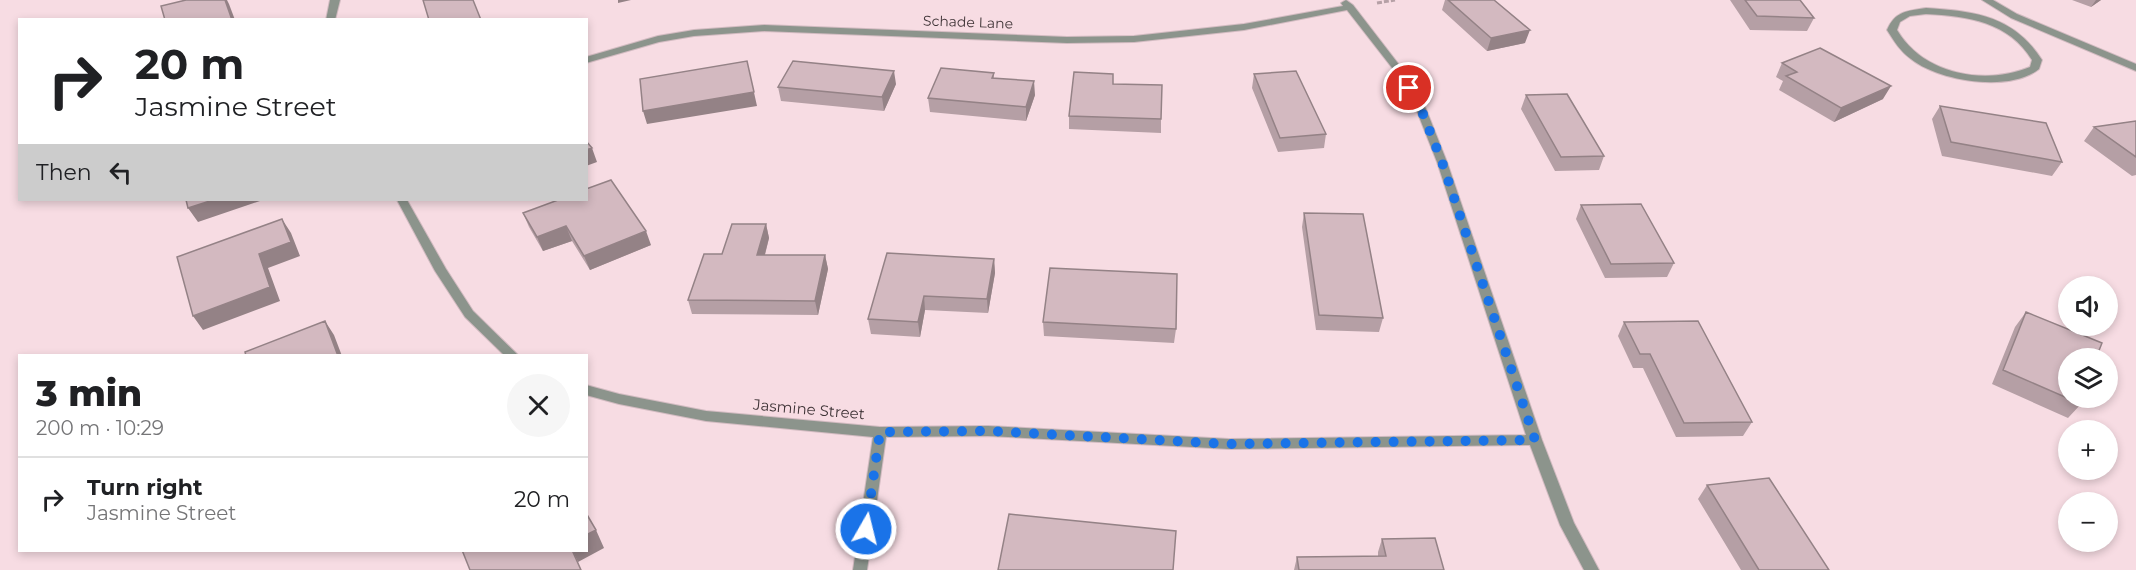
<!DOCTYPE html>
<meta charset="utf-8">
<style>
:root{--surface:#fff;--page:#f6f6f6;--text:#202124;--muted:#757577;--line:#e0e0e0}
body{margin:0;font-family:Montserrat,sans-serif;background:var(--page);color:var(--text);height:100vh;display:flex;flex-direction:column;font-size:22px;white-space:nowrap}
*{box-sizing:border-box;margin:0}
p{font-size:20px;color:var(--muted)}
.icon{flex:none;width:33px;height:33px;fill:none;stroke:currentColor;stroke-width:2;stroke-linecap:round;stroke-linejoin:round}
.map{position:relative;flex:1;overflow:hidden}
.panel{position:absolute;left:18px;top:354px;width:570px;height:198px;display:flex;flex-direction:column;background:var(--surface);border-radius:0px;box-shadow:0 3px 9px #0003}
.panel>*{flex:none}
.hud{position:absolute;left:18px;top:18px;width:570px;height:183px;border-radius:0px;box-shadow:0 3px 9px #0003;background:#fff;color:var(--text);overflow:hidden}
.buttons{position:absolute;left:2058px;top:276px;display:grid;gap:12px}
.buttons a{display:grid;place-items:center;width:60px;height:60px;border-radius:50%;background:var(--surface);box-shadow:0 3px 9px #0003;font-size:30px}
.pin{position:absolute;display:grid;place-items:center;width:51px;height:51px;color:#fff;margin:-26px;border:3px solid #fff;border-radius:50%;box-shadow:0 2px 6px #0007}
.me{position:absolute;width:66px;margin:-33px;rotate:8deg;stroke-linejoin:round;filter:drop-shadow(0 0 4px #0008)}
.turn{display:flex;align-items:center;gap:21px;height:126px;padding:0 18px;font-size:27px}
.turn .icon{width:78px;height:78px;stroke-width:2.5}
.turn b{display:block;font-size:42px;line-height:51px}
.then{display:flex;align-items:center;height:57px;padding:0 18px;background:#0003;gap:12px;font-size:22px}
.round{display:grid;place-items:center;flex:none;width:63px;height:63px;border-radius:32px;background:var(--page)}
.overview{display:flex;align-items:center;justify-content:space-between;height:102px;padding:0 18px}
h1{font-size:36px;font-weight:800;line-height:45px}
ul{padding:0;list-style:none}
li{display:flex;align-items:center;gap:18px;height:84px;padding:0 18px;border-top:2px solid var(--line)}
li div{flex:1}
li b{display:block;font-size:22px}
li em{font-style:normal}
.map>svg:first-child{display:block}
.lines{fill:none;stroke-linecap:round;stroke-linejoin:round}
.minor-casing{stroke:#d2bbc1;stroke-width:2}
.path{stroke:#b6a0a6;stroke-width:3;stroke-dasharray:5 2;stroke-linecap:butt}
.minor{fill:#8c948c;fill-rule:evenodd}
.wall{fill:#b59fa5}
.shaded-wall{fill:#948286}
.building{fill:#d3b9c0;stroke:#948286;stroke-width:1.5}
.route{stroke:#1a73e8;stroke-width:10;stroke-dasharray:0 18}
.labels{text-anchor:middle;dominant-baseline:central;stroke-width:4.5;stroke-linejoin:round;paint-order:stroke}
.far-street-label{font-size:14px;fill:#403538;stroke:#f7dce3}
.street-label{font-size:15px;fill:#403538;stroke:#f7dce3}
</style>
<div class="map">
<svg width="2136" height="570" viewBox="0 0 2136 570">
<rect width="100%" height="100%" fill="#f7dce3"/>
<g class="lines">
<defs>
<path id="minor" d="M330,0H340L335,20H326Z
M1346,0L1353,5L1400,66L1426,109L1447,162L1542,440L1574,523L1599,570H1584L1560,525L1530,445L1229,449L988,436L886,437L867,570H853L873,437L706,421L619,404L586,395V385L619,394L706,411L880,427L988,426L1229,439L1526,435L1437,162L1416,109L1393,69L1347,10L1244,30L1134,42L1067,43L764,31L694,36L659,42L586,63V57L658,36L694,30L764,25L1067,37L1134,36L1244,24L1343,6L1341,3Z
M1982,0H1993L2017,14L2136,64V71L2011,18Z
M1926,8C1975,11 2014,16 2042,60L2039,69C2010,93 1938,81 1911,59C1900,51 1894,41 1887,30C1895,11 1907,11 1926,8ZM1926,14C1968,16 2009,22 2032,60L2030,67C1984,86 1923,74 1897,30L1900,22L1910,16Z
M397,200H407L446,269L473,311L519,356H505L465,317L435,271Z"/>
</defs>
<use href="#minor" class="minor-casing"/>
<path class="path" d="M1377,3L1395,0"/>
<use href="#minor" class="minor"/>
</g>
<path class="wall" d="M1445,0H1494L1525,43L1487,51L1442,10Z
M1730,0H1800L1814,18L1807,31L1750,30Z
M2072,0H2101L2091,7Z
M1782,63L1883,99L1834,122L1779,90L1783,81L1776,77Z
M994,73V78L1035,95L1026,121L930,112L928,98Z
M1113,74V84L1161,119V133L1069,129V116Z
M1254,74L1326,134L1324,148L1278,152L1252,88Z
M896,84L884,111L781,101L778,87Z
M1526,95L1604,156L1599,170L1555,171L1521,109Z
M1940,106L2062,162L2052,176L1942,156L1932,119Z
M2136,121V175L2132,176L2084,141L2094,127Z
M1581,205L1674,263L1667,277L1605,278L1576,219Z
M523,213L651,245L590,270L572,241L543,251L529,227Z
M1304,213L1383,318L1379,332L1316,330L1302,227Z
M766,224L769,238L765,255H825L828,269L818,315L692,314L688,300L722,254Z
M994,259L995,273L988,313L925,310L920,337L871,334L868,319Z
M2026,312L2081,404L2068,418L1992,384L2015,327Z
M1043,322L1176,329L1174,343L1044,336Z
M1624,322L1752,422L1743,436L1676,437L1643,368H1633L1618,336Z
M1707,485L1829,570H1741L1698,499Z
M1382,539L1444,570H1294L1297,557L1378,556V552Z"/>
<path class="shaded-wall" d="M225,0H227L229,4L235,20H232Z
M618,0H631L618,3Z
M2096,0H2101L2091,7Z
M1530,30L1525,43L1487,51L1491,38Z
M747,61L757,106L647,124L643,111Z
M894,71L896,84L884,111L882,97Z
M1034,81L1035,95L1026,121V107Z
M1891,86L1883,99L1834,122L1841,108Z
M592,148L597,162L586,166V150Z
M213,200H263L198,222L188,208Z
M282,219L291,233L300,256L268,268L280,301L203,330L193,316L259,254Z
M766,224L769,238L761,269L757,255Z
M566,226L572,241L543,251L537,237Z
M646,231L651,245L590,270L584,256Z
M825,255L828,269L818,315L815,301Z
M994,259L995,273L988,313L987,299Z
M924,296L925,310L920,337L918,322Z
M325,321L334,335L342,356H338Z
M596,530L604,548L578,562L572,550H586V535Z"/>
<path class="building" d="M186,0H225L232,20H165L161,6Z
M423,0H473L481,20H429Z
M1448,0H1494L1530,30L1491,38Z
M1745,0H1800L1814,18L1757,16Z
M1820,48L1891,86L1841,108L1786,76L1797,72L1782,63Z
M747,61L754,92L643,111L640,79Z
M793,61L894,71L882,97L778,87Z
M941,68L994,73L992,78L1034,81L1026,107L928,98Z
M1296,71L1326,134L1280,138L1254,74Z
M1074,72L1113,74V84L1162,85L1161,119L1069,116Z
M1567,94L1604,156L1561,157L1526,95Z
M1940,106L2046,123L2062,162L1951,142Z
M2136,121V157L2094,127Z
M586,141L592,148L586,150Z
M611,180L646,231L584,256L566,226L537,237L523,213L558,200H586V189Z
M186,200H213L188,208Z
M1641,204L1674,263L1611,264L1581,205Z
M1304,213L1363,214L1383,318L1319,315Z
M282,219L291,242L259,254L270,287L193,316L177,257Z
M732,224H766L757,255H825L815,301L688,300L704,254H722Z
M887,253L994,259L987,299L924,296L918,322L868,319Z
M1050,268L1177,274L1176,329L1043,322Z
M2026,312L2102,343L2096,358H2068V398H2083L2081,404L2003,370Z
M325,321L338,356H246L245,352Z
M1698,321L1752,422L1684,423L1650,354H1640L1624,322Z
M1769,478L1829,570H1759L1707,485Z
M586,513L596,530L586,535Z
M1009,514L1176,531L1173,570H998Z
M1435,538L1444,570H1299L1297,557L1386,556L1382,539Z
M462,550H572L581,570H470Z"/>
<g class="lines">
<path class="route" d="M866,529L880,432L988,431L1229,444L1535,440L1442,162L1421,109L1409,88"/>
</g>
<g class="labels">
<g class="far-street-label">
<text transform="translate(968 22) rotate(2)">Schade Lane</text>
</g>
<g class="street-label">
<text transform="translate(809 409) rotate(5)">Jasmine Street</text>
</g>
</g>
</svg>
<div class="buttons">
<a><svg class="icon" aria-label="sound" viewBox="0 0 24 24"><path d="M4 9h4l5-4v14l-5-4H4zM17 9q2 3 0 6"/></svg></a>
<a><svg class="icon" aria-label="layers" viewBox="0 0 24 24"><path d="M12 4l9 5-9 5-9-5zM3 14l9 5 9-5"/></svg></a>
<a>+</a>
<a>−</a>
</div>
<div class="pin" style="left:1409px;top:88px;background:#d93025"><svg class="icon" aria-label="arrive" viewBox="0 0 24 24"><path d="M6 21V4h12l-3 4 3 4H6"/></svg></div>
<svg class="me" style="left:866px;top:529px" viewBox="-20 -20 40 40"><circle r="17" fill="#1a73e8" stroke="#fff" stroke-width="3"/><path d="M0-11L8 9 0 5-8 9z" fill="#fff"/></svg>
<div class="hud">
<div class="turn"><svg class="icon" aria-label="right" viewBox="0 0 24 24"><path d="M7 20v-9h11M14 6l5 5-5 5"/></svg><div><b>20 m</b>Jasmine Street</div></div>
<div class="then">Then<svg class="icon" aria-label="left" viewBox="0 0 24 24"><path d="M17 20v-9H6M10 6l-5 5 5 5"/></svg></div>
</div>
<section class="panel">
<div class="overview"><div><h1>3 min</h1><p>200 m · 10:29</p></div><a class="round"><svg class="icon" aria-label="close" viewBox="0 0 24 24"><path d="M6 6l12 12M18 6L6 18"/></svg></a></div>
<ul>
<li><svg class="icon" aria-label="right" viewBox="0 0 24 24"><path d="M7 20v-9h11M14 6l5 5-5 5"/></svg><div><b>Turn right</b><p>Jasmine Street</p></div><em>20 m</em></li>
</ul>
</section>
</div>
